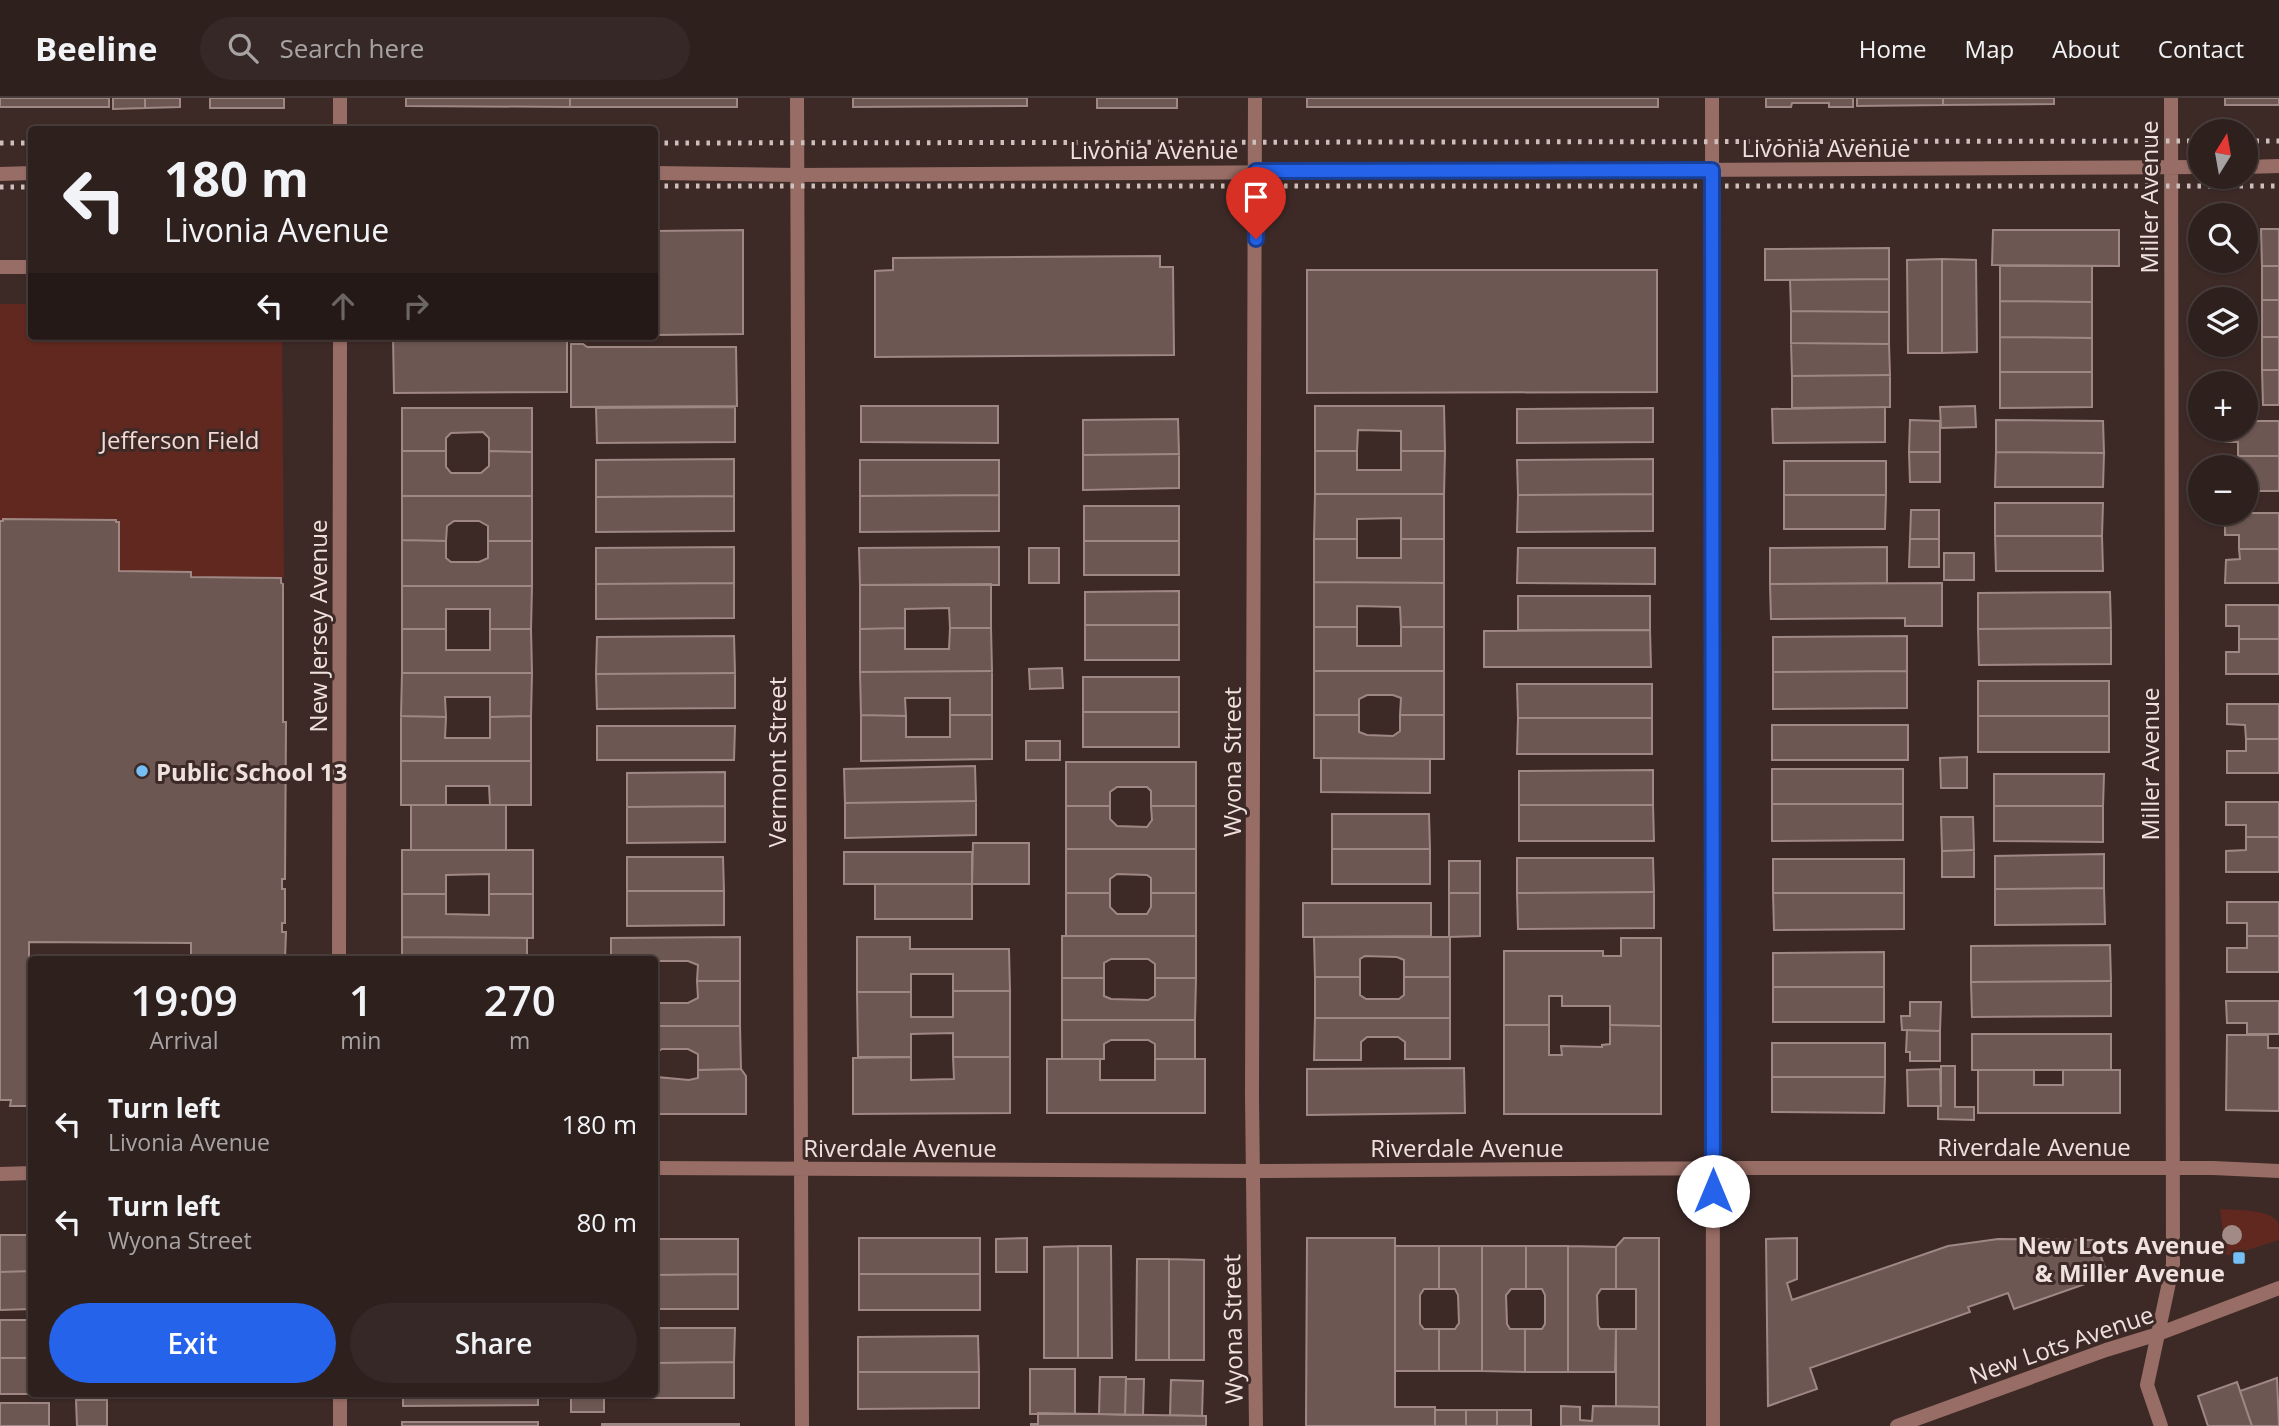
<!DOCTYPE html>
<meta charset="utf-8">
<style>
:root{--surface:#2e201d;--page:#362826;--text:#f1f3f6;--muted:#a7a3a4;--line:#493e3b;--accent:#2563eb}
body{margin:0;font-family:"Open Sans",sans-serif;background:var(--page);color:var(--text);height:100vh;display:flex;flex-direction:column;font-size:26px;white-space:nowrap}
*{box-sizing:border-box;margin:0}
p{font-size:23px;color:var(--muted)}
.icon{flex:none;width:38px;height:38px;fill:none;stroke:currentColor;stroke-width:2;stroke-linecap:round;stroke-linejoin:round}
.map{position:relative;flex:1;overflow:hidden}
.details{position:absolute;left:28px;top:858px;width:630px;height:441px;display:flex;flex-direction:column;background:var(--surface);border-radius:7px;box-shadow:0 2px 5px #0004,0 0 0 2px var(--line)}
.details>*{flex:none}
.top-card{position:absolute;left:28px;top:28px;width:630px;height:214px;border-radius:7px;box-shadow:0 2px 5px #0004,0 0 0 2px var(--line);background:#2e201d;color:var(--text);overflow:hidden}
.needle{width:46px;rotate:11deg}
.fabs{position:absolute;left:2188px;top:21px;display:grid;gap:14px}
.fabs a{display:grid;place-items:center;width:70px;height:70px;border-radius:50%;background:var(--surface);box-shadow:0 2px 5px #0004,0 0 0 2px var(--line);font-size:35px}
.pin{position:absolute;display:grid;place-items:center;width:60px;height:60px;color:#fff;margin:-72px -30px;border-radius:50% 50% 50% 0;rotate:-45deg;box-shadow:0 0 7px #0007}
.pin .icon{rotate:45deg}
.me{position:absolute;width:77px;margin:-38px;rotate:0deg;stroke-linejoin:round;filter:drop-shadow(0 0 5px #0008)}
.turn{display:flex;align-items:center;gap:24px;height:147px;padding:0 21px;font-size:32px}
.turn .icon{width:91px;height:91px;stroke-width:2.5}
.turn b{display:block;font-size:49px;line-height:60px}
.lanes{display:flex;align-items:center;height:66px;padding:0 21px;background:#0003;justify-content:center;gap:35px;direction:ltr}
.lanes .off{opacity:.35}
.eta{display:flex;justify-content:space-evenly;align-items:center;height:119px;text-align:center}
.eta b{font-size:42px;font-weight:600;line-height:49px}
.primary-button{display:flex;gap:14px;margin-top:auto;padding:14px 21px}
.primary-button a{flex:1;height:80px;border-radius:42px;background:var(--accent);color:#fff;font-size:28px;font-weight:600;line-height:80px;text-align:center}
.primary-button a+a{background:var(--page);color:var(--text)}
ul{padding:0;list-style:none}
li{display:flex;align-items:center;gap:21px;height:98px;padding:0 21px}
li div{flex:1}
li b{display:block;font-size:26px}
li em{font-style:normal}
header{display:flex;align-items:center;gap:42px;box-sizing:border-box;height:98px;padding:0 35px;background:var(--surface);border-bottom:2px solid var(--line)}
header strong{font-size:33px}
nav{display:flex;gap:38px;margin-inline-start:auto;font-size:24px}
.search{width:490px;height:63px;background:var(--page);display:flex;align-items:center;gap:18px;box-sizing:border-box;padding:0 24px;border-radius:38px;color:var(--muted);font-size:26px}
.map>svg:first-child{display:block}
.green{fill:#60281f}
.building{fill:#6d5753;stroke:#9f8883;stroke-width:2}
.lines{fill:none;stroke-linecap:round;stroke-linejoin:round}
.service{stroke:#986d65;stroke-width:14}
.minor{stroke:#986d65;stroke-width:14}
.tertiary{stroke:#986d65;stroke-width:14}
.rail{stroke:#cdbfbc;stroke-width:5;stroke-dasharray:3.5 7;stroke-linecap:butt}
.tree{fill:#a28a86}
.route-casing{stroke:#184099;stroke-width:18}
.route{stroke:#2563eb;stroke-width:12}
.poi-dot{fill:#74c0f6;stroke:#3d2a27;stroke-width:2.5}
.labels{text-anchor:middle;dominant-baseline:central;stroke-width:6;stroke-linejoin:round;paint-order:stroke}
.street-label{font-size:24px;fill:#eee1de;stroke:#3d2a27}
.park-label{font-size:24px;fill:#f4d9d4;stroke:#3d2a27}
.poi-label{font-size:24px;font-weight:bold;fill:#eee1de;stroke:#3d2a27;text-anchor:start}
</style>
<header>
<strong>Beeline</strong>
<div class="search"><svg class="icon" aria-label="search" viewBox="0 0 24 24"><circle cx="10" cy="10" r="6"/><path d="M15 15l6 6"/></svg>Search here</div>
<nav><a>Home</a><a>Map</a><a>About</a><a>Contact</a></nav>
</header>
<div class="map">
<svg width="2279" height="1328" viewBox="0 0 2279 1328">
<rect width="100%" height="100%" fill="#3d2a27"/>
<path class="green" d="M0,206H31L32,238H282L284,480L191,479V474L119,473V425L116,424V422L3,421L0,423Z
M2220,1111C2233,1112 2273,1111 2278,1125C2279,1130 2279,1137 2279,1142L2232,1157H2226Z"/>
<path class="building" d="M0,0H109V9H0Z
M113,0H145V10L113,11Z
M145,0H180V9L145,10Z
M210,0H284V10H210Z
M406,0H570V9L406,8Z
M570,0H737V9H570Z
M853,0H1027V8L853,9Z
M1097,0H1177V10H1097Z
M1307,0H1658V9H1307Z
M1766,0H1853V9H1829V5H1792L1791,9H1766Z
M1857,0H1943V7L1857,8Z
M1943,0H2054V6L1943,7Z
M2225,0H2279V7H2225Z
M2261,131H2279V168H2262Z
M743,132V236L654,237V133Z
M1993,132H2119V168L1992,167Z
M1889,150V181L1765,182V151Z
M1160,158V169H1173L1174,257L875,259V173L893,172V160Z
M1942,161V255H1908L1907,162Z
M1942,161L1976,162L1977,254L1942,255Z
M2000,168H2092V204L2000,203Z
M2262,168H2279V202H2262Z
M1307,172H1657V294L1307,295Z
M1889,181V214L1791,213L1790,182Z
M2262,202H2279V239H2262Z
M2000,203L2092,204V240L2000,239Z
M1791,213L1889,214V246L1791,245Z
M393,238H567V294L394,295Z
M2000,239L2092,240V274H2000Z
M2262,239H2279V272H2262Z
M1791,245L1889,246L1890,277L1792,278Z
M571,246H583L587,249H736L737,308L571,309Z
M2262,272H2279V307H2263Z
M2000,274H2092V309L2000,310Z
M1890,277V309L1792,310V278Z
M861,308H998V345L861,344Z
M1315,308H1444L1445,353H1401V333L1358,332L1357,353H1315Z
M1975,308L1976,329L1941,330L1940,309Z
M735,309V344L597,345L596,310Z
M1885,309V344L1773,345L1772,311Z
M402,310H532V354L489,353V340L483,334L451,335L446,340V353H402Z
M1653,310V344L1517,345V311Z
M1178,321L1179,356L1083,357V322Z
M1910,322L1940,323V354H1909Z
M1996,322L2103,323L2104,355L1996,354Z
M2245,323H2279V358H2238V344H2225V331H2245Z
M402,353H446V369L451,375H481L489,368V353L532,354V398H402Z
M1315,353H1357V372H1401V353H1445L1444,396H1315Z
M1909,354H1940V384H1910Z
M1996,354L2104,355L2103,389H1995Z
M1179,356V390L1083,392V357Z
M2238,358H2279V393H2245V369H2238Z
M734,361V398L596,399V362Z
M1653,361V396L1518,397L1517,362Z
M860,362H999V397L860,398Z
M1784,363H1886V397H1784Z
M1315,396H1444V441H1401V420L1357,421V441H1314Z
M1653,396V433L1517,434L1518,397Z
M999,397V433L860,434V398Z
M1784,397H1886L1885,431H1784Z
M402,398H532V443H488V428L479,423H454L447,428L446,443L402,442Z
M734,398V433L596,434V399Z
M1995,405H2103L2102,438H1995Z
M1084,408H1179V443H1084Z
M1911,412H1939V441H1910Z
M2225,415H2279V451H2239V437H2225Z
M3,421L116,422V424H119V473L191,474V479L281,480V485L283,486V624H286L285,781H282V791H285V825H282V834H286L285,861H191V845L29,844V1008H10L11,1002H0V423H3Z
M1995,438H2102L2103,473H1996Z
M1314,441H1357V460H1401V441H1444V485L1314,484Z
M1910,441H1939V469H1909Z
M402,442L446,443V460L451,464H479L488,460V443H532V488H402Z
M1084,443H1179V477H1084Z
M734,449V485L596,486V450Z
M999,449V487H860L859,450Z
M1887,449V485L1770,486V450Z
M1029,450H1059V485H1029Z
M1518,450H1655V486L1517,485Z
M2239,451H2279V485H2225L2226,462L2240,461Z
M1944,455H1974V482H1944Z
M1314,484L1444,485V529H1401L1400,509L1357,508V529H1314Z
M734,485V520L596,521V486Z
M1942,485V528H1905V520L1771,521L1770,486Z
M991,486V530H950L949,510L905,511V530L860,531V487Z
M402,488H532L531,531H490V511H446V531H402Z
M1179,493V527H1085V494Z
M2110,494L2111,530L1978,531V495Z
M1518,498H1650V532H1518Z
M2226,507H2279V541H2239V528H2226Z
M1085,527H1179V562H1085Z
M1314,529H1357V548H1401V529H1444V573H1314Z
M905,530V551H949L950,530H991L992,573L860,574V531Z
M2111,530V566L1979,567L1978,531Z
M402,531H446V552H490V531H531L532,575H402Z
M1650,532L1651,569H1484V533Z
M734,538L735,575L596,576L597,539Z
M1907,538V573L1773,574V539Z
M2239,541H2279V576H2226V554H2239Z
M1062,570L1063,590L1030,591L1029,571Z
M992,573V617H950V600H905L906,618L861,617L860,574Z
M1314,573H1444V617H1400L1401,600L1393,597H1367L1359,601V617H1314Z
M1907,573V610L1773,611V574Z
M402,575H532L531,618L490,619V599H445L446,619L401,618Z
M735,575V610L597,611L596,576Z
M1083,579H1179V614H1083Z
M1978,583H2109V618H1978Z
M1517,586H1652V620H1518Z
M2227,606H2279V641H2246L2245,627L2227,626Z
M1083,614H1179V649H1083Z
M861,617L906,618V639H950V617H992V661L861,663Z
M1314,617H1359V634L1367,637L1393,638L1400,633V617H1444V661L1314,660Z
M401,618L446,619L445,640H490V619L531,618V663H401Z
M1978,618H2109V654H1978Z
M1518,620H1652V656H1517Z
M1772,627H1908V662H1772Z
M597,628H735L734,662H597Z
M2246,641H2279V675H2227V653H2246Z
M1026,643H1060V662H1026Z
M1967,659V690H1941L1940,660Z
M1321,660L1430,661V695L1321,694Z
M401,663H531V707H490L489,688H446V707H401Z
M1066,664H1196V708H1151V693L1147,689H1117L1110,694V708H1066Z
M975,668L976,703L845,705L844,671Z
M1772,671H1903V706H1772Z
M1653,672V707H1519V673Z
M725,674V708L627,709V675Z
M1994,676H2104L2103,708H1994Z
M976,703V737L845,740V705Z
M2226,704H2279V739H2246V727H2226Z
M1772,706H1903V742L1772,743Z
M411,707H506V752H411Z
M1519,707H1653L1654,743H1519Z
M725,708V744L627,745V709Z
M1066,708H1110V721L1117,728L1147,729L1152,722L1151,708H1196V751H1066Z
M1994,708H2103V744L1994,743Z
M1332,716H1429L1430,751H1332Z
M1941,719H1973L1974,752L1942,753Z
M2246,739H2279V774H2226V753L2246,752Z
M973,745H1029V786H972Z
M1066,751H1196V795H1151V780L1147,777L1117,776L1110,781V795H1066Z
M1332,751H1430V786H1332Z
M402,752H533V796H489V776L446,777V796H402Z
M1974,752V779H1942V753Z
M844,754H972V786H844Z
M2104,756V790L1995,791V758Z
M627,759H723L724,793H627Z
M1517,760H1653L1654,794L1517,795Z
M1773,761H1904V795H1773Z
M1449,763H1480V795H1449Z
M875,786H972V821H875Z
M2104,790L2105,826L1995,827V791Z
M627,793H724V827L627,828Z
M1654,794V830L1518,831L1517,795Z
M1066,795H1110V809L1117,816H1147L1151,809V795H1196V838H1066Z
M1449,795H1480V838L1449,839Z
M1773,795H1904V831L1774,832Z
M402,796H446V816L489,817V796H533V840L402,839Z
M2227,804H2279V838H2247V825H2227Z
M1303,805H1431V838L1303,839Z
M1062,838H1196V880H1155V866L1148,861H1111L1104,865V880H1062Z
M2247,838H2279V874H2227V850H2247Z
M402,839L527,840V861H402Z
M740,839V883H697L698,867L688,863H660L654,866V861H611V840Z
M857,839H910V851H1009L1010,893H953V876H911V894H857Z
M1314,839H1450V879H1404V862L1397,859L1365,858L1360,861V879H1315Z
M1621,840H1661V928L1610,927V908H1562V898H1549V927H1504V853H1603V858H1621Z
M2110,847L2111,883L1971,884V848Z
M1884,854V889H1773V855Z
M1315,879H1360V897L1366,901H1399L1404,897V879H1450V920H1315Z
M1062,880H1104V898L1111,901L1148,902L1155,898V880H1196L1195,922H1062Z
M697,883H740V928H654V900L660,905H688L698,900Z
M2111,883V918L1972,919L1971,884Z
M1773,889H1884V924H1773Z
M953,893H1010V959H953V935L911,936V959H858L857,894H911V919H953Z
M2226,903H2279V936H2247V925H2227Z
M1910,904H1941L1940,933L1902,932L1901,918H1910Z
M1315,920H1450V961H1405V944L1398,939H1367L1361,944V962H1314Z
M1062,922H1195V961H1155V946L1148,942H1111L1104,946V961H1062Z
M1504,927H1549V957H1562L1561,948L1602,949V947L1610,946V927L1661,928V1016H1504Z
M654,928H740L741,971L698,972V956L688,951H662L654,956Z
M1907,932L1940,933V963H1910V954H1906Z
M1972,936H2111V972H1972Z
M2227,937H2268V950H2279V1013L2226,1012Z
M1772,945H1885V979H1772Z
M911,959V982L954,981L953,959H1010V1015L853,1016V960Z
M1047,961H1100V982H1155V961H1205V1015H1047Z
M1941,968H1955V1009H1974V1022L1938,1021V1008H1941Z
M1464,970L1465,1015L1307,1017V971Z
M741,971L746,978V1016H654V972L657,979L689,982L698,980V972Z
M1940,971L1941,1008H1908L1907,972Z
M1978,972H2034V987H2063V972H2120V1015H1978Z
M1772,979H1885L1884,1015L1772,1014Z
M0,1137H32V1173L0,1174Z
M859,1140H980V1176H859Z
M1027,1140V1174H996V1141Z
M1307,1140H1395V1309H1435V1328H1306Z
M1624,1140H1659V1309L1616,1308V1231H1636V1191H1616V1149Z
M1797,1140V1181L1787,1185L1792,1202L1948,1148L1998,1141L2095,1142L2108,1178L2014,1211L2008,1195L1968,1209L1970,1214L1810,1270L1817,1291L1768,1308L1766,1141Z
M654,1141H738V1176L654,1177Z
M1078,1148V1260H1044V1149Z
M1078,1148H1111L1112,1260H1078Z
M1395,1148H1439V1191H1424L1420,1197V1226L1424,1231H1439V1273H1395Z
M1439,1148H1482V1273H1439V1231H1455L1459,1225L1458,1197L1455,1191H1439Z
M1482,1148H1526V1191H1511L1506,1197L1507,1226L1510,1231H1525V1274L1482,1273Z
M1526,1148H1568V1274H1525V1231H1542L1545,1226V1197L1542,1191H1526Z
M1568,1148L1616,1149V1191H1601L1597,1197L1598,1227L1600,1231H1616L1615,1274H1568Z
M1137,1161H1169V1262H1136Z
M1169,1161L1204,1162V1262H1169Z
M32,1173V1211L0,1212V1174Z
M738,1176V1211H654V1177Z
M859,1176H980V1212H859Z
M0,1222H32V1260H0Z
M654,1230H735L734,1264L654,1265Z
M978,1238L979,1274H858V1239Z
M0,1260H32V1295L50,1296H0Z
M734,1264V1300H626V1295H654V1265Z
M1030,1271H1075V1316H1030Z
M858,1274H979V1310L858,1311Z
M1100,1279H1126L1125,1317L1099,1316Z
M2277,1280L2279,1328H2252L2240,1293Z
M1126,1281H1144L1143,1317H1125Z
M1171,1282L1203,1283L1202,1318L1170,1317Z
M2237,1284L2252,1328H2208L2198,1298Z
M76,1295H107V1302H76Z
M403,1295H538V1307L403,1308Z
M571,1295H604V1314H571Z
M76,1302H107V1328H77Z
M0,1305H49V1328H0Z
M1561,1308L1580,1309V1322L1592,1323L1593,1308L1659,1309V1328H1561Z
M1435,1312H1466V1328H1435Z
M1466,1312H1497V1328H1466Z
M1497,1312H1531V1328H1497Z
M1038,1315L1206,1318V1328H1031V1326H1038Z
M402,1324H538V1328H402Z
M602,1326H739V1328H602Z"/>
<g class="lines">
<path class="service" d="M0,169H32"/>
<path class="minor" d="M797,0L802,1328
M1255,0L1252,999L1256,1328
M1712,0L1713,1328
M340,32V0
M2245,69L2279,68
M654,75L797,77L2200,69
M0,76L32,75
M339,861L340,238
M654,1070L1253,1073L1752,1070H2213L2279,1073
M0,1076L32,1075
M340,1295V1328
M2161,1328L2147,1287L2173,1166L2171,0"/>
<path class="tertiary" d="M1897,1328L2106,1252L2158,1236L2279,1190"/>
<path class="rail" d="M2245,43H2279
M0,45H32
M654,45L2200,43
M654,88H2279
M0,89H32"/>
</g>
<circle class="tree" cx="2232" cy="1137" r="10"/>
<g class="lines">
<defs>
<path id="route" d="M1256,141V73L1712,72L1713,1093"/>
</defs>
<use href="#route" class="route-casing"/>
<use href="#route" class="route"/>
</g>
<g class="poi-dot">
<circle cx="142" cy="673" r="7"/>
<rect x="2232" y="1153" width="14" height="14" rx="3.5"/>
</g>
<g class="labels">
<g class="street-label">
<text x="1826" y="49">Livonia Avenue</text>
<text x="1154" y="51">Livonia Avenue</text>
<text transform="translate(2148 99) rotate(-90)">Miller Avenue</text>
<text transform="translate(317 528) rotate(-90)">New Jersey Avenue</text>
<text transform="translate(776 664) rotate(-90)">Vermont Street</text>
<text transform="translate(1231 664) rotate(-90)">Wyona Street</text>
<text transform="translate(2149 666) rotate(-90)">Miller Avenue</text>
<text x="2034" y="1048">Riverdale Avenue</text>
<text x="900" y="1049">Riverdale Avenue</text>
<text x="1467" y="1049">Riverdale Avenue</text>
<text transform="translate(1232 1231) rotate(-91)">Wyona Street</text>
<text transform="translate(2061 1246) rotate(-19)">New Lots Avenue</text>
</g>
<g class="park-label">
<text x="180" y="341">Jefferson Field</text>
</g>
<g class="poi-label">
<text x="156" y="673">Public School 13</text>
<text x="2225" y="1146" text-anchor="end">New Lots Avenue<tspan x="2225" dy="28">&amp; Miller Avenue</tspan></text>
</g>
</g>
</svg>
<div class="fabs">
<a><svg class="needle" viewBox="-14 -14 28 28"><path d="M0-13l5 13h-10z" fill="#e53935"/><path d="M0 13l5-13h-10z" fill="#a7a3a4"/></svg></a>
<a><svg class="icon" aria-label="search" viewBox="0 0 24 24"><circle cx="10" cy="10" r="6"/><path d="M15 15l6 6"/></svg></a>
<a><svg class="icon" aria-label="layers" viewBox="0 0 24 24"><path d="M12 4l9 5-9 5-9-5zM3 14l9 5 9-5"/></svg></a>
<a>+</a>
<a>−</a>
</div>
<div class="pin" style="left:1256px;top:141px;background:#d93025"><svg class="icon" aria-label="arrive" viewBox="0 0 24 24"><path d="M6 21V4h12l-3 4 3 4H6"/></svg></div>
<svg class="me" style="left:1713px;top:1093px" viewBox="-20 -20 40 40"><circle r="19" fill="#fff"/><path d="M0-13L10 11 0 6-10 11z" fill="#2563eb"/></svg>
<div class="top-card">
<div class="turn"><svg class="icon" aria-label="left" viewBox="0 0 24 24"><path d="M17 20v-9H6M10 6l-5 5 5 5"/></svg><div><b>180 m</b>Livonia Avenue</div></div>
<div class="lanes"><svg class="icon" aria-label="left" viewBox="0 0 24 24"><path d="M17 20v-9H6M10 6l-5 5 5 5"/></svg><svg class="icon off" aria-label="ahead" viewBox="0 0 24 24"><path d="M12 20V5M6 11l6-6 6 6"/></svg><svg class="icon off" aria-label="right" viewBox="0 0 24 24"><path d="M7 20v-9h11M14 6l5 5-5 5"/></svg></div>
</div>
<section class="details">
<div class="eta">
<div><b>19:09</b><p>Arrival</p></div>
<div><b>1</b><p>min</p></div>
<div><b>270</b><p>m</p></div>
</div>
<ul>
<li><svg class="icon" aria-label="left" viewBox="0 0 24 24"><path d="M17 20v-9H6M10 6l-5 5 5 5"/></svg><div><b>Turn left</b><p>Livonia Avenue</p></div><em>180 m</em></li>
<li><svg class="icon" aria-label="left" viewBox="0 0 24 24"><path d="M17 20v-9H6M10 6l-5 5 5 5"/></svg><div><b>Turn left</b><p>Wyona Street</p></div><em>80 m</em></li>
</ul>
<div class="primary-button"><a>Exit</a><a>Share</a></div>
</section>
</div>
